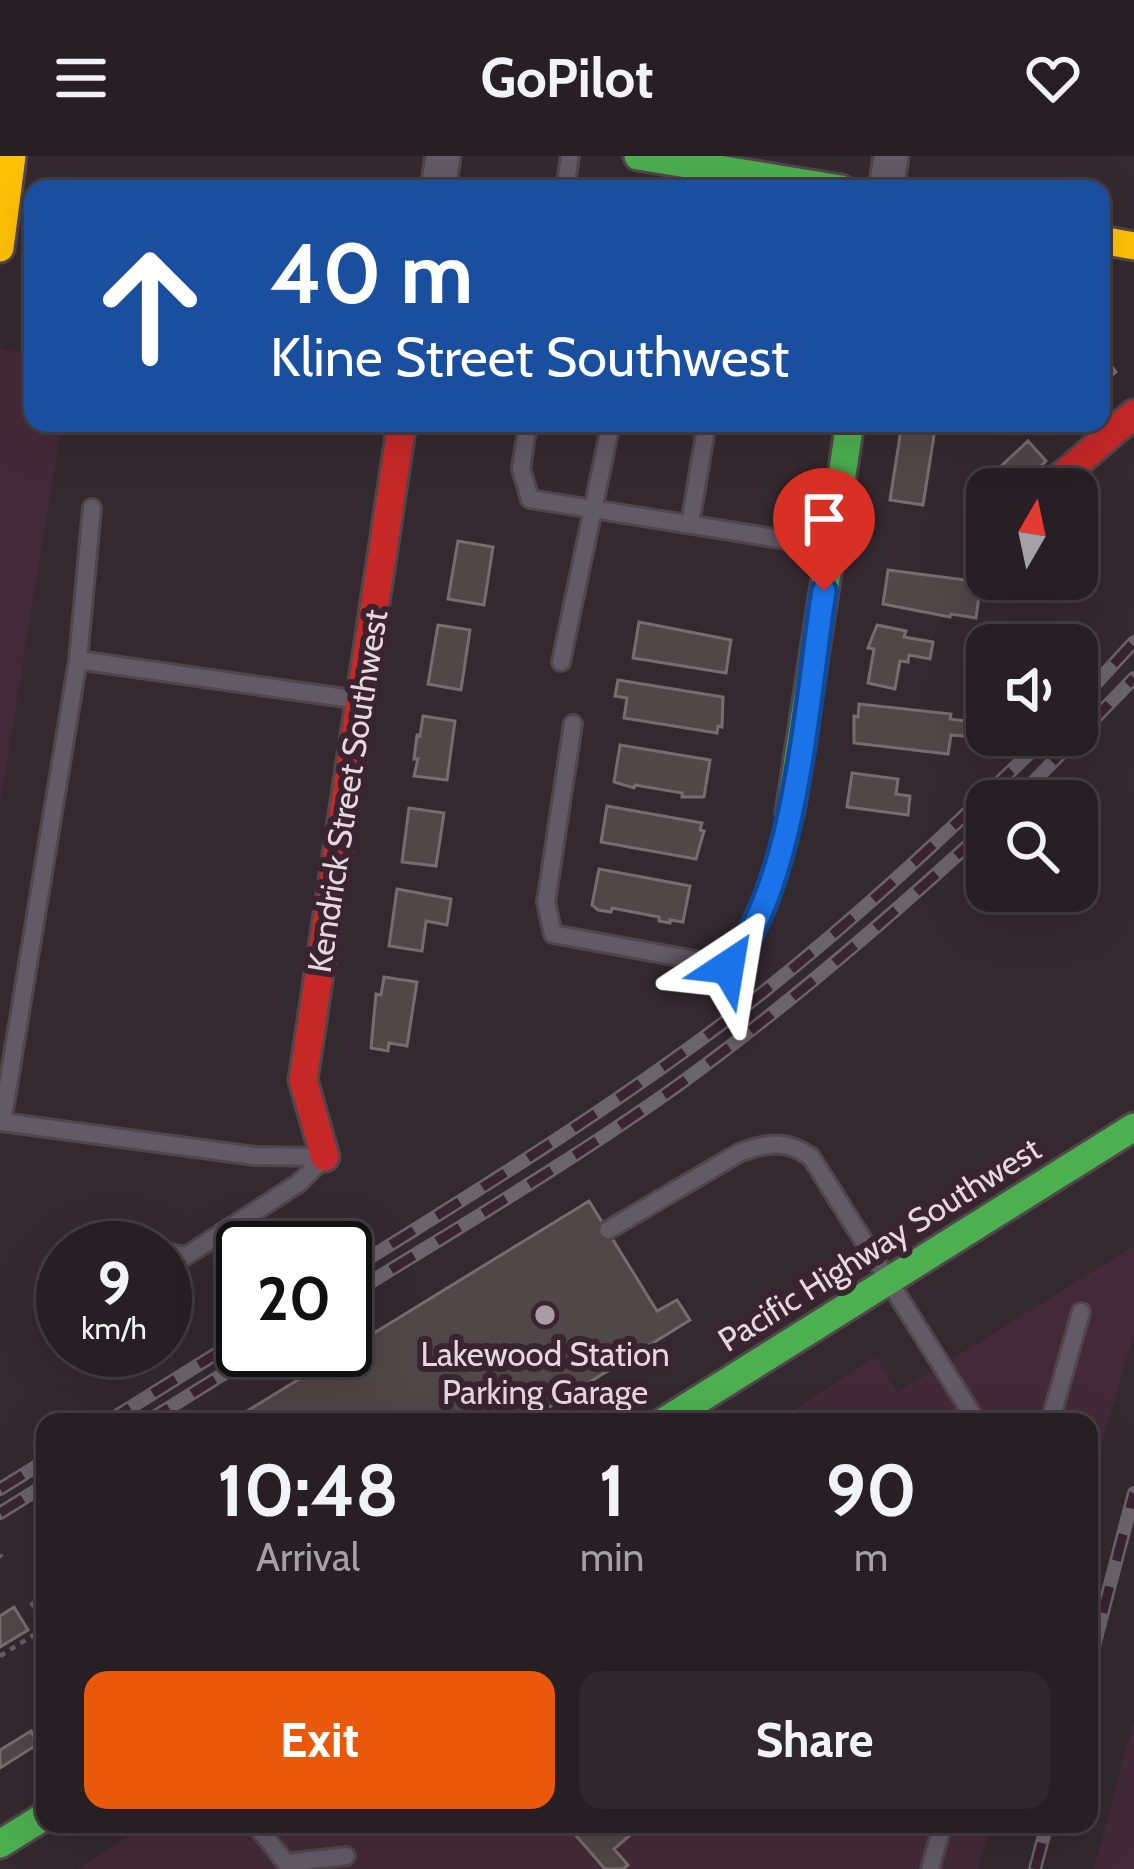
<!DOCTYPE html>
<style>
:root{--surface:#271f23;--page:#2f272b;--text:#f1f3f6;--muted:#a4a2a6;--line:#433d41;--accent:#ea580c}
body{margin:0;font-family:Cabin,sans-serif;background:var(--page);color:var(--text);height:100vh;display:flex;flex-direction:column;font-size:45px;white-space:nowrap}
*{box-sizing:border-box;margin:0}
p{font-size:39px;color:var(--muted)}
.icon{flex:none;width:66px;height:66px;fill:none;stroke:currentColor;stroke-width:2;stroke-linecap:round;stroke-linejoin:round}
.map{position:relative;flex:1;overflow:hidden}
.drawer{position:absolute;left:36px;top:1257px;width:1062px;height:420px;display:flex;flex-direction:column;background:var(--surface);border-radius:24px;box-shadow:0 12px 48px #0002,0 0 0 3px var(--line)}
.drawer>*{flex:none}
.hud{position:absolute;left:24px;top:24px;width:1086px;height:252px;border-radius:24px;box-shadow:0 12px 48px #0002,0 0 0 3px var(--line);background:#1a4fa0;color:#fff;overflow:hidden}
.needle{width:78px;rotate:9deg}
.fabs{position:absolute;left:966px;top:312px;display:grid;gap:24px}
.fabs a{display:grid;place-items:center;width:132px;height:132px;border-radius:24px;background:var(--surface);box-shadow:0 12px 48px #0002,0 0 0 3px var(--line);font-size:60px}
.speed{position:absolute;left:36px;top:1065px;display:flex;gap:24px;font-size:60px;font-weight:700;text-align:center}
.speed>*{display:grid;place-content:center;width:156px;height:156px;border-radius:50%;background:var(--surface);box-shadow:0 12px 48px #0002,0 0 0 3px var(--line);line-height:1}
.speed small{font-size:30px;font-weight:400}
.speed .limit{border:6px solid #111;border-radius:18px;background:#fff;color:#111}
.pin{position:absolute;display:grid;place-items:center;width:102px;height:102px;color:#fff;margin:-123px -51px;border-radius:50% 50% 50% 0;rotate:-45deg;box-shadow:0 0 12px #0007}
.pin .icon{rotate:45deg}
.me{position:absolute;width:132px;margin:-66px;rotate:33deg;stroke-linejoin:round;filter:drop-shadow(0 0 9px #0008)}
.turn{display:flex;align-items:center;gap:42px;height:252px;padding:0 48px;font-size:54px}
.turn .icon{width:156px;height:156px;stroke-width:2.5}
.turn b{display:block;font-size:84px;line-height:102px}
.eta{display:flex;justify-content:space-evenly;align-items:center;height:204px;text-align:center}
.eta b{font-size:72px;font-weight:700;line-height:84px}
.primary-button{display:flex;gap:24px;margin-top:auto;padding:24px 48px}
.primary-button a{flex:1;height:138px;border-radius:24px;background:var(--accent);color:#fff;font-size:48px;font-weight:700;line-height:138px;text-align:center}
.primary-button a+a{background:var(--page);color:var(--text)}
header{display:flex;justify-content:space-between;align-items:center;height:156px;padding:0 48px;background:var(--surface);font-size:54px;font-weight:700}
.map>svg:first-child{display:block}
.built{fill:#442a38}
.building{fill:#514648;stroke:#776c6e;stroke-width:3}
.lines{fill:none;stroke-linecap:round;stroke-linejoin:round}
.lane-casing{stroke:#50464b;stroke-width:22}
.street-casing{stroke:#50464b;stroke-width:39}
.fast-casing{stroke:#50464b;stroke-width:33}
.slow-casing{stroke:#50464b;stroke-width:33}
.jam-casing{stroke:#50464b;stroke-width:33}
.path{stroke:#645d64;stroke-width:4.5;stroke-dasharray:6 6;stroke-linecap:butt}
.lane{stroke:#625a65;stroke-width:16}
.street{stroke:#625a65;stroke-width:33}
.fast{stroke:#4caf50;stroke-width:27}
.slow{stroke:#ffc107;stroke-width:27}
.jam{stroke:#c62828;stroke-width:27}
.rail-casing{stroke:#6b646b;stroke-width:14}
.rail{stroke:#39242f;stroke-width:9;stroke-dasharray:27;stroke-linecap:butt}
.route-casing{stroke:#114b97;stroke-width:30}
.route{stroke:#1a73e8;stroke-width:21}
.poi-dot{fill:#a89ba1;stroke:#39242f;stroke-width:4.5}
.labels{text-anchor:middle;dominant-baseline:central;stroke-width:12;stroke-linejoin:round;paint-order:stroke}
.street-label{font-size:33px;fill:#e7d8df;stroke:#39242f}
.poi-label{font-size:33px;fill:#e7d8df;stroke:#39242f}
</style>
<header><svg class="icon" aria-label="menu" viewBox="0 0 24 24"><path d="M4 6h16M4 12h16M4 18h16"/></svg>GoPilot<svg class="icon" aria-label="heart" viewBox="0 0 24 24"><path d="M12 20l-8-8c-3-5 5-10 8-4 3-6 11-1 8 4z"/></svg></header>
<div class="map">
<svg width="1134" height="1713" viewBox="0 0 1134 1713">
<rect width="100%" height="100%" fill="#34292f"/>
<path class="built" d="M0,193L33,198V267H62L0,647Z
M1134,1090V1177L1089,1332V1266H775L876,1201L897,1237Z
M1134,1565V1713H1094Z
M148,1668H991L978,1713H78Z"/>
<path class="building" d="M1101,196L1116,216L1101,228Z
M902,267H936L923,349L890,344Z
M1028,285L1046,305L1017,333H987V359L969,340Z
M458,385L493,391L484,449L448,443Z
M888,414L981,426L976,462L951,458L950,461L883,448Z
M639,466L731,484L726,517L633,502Z
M438,469L470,474L461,534L428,528Z
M877,469L906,475L904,481L933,486L930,503L909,499L908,506L900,505L895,533L868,527L874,493L868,492Z
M618,524L723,541L722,571L718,570L717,577L624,562L627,542L615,540Z
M859,548L951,558L950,563L966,565L964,580L951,579L948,598L854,587V560L858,561Z
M423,560L455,565L447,624L414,620L418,603H414L417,579L420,580Z
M620,589L710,604L704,641H682V637L635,629L634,632L614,626Z
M852,617L898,623L896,638L910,640L908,659L847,651Z
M607,650L702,667L700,674L704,675L696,703L601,686Z
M409,652L444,657L436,710L402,706Z
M599,713L690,730L683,766L670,764V767L659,765V761L612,752L611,756L598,754L592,749Z
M397,733L451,743L447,769L426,765L422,795L389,790Z
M384,821L417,826L407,890L389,887L388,895L371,892L376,838L381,839Z
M589,1045L657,1155L677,1144L690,1164L525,1266H229Z
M14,1451L28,1474L0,1491V1460Z
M31,1575L38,1588L0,1612V1594Z
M578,1668H619L629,1680L614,1693L628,1709L623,1713H605L571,1674Z"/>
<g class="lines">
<defs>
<path id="lane" d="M565,33L570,0
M528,267L521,313L530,343L830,391
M92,352L78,504L2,966L255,1000L324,1001
M690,368L707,267
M78,504L359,544
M561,506L611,267
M573,568L546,746L553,778L728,810C766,767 777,713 790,658
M608,1074L739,997C765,987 787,983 811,1001L977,1266
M165,1096L186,1100L299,1027L324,1002
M1050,1266L1081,1156
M255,1668L286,1707L346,1700
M930,1713L943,1668"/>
<path id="street" d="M438,33L443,0
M886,33L891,0"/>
<path id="fast" d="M638,0L841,33
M790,656L850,267
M663,1266L1134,971
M0,1688L45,1660"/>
<path id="slow" d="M1101,84L1134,90
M0,92L12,0"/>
<path id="jam" d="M1047,333L1134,258
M325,1001L303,924L402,267"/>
</defs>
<use href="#lane" class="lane-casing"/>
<use href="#street" class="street-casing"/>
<use href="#fast" class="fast-casing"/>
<use href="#slow" class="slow-casing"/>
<use href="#jam" class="jam-casing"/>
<path class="path" d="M0,1399L2,1401
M31,1446L45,1469
M0,1500L45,1472"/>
<use href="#lane" class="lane"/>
<use href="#street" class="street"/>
<use href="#fast" class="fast"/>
<use href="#slow" class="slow"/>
<use href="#jam" class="jam"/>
<defs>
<path id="rail" d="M1077,548L1134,486
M1015,645L1134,522
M345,1117C482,1032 620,947 748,848C854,765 952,673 1048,579
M345,1142C456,1073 570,1006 677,930C786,851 888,763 987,672
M107,1266L243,1181
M146,1266L262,1194
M0,1333L45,1305
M0,1357L45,1329
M1089,1509L1134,1337
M1035,1713L1047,1668"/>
</defs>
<use href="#rail" class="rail-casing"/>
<use href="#rail" class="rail"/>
</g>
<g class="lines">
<defs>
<path id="route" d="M728,811C797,729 807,541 824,435"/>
</defs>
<use href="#route" class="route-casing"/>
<use href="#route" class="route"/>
</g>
<circle class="poi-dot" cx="545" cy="1159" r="12"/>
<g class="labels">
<g class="street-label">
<text transform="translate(347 635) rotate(-81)">Kendrick Street Southwest</text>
<text transform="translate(879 1088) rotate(-32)">Pacific Highway Southwest</text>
</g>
<g class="poi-label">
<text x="545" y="1198">Lakewood Station<tspan x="545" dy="38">Parking Garage</tspan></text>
</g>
</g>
</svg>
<div class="fabs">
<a><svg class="needle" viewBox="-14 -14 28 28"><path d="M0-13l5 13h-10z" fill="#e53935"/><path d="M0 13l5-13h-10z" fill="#a4a2a6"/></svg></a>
<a><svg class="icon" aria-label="sound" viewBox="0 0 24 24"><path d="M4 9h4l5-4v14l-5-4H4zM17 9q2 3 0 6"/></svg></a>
<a><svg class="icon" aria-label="search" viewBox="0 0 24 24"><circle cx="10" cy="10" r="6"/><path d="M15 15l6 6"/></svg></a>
</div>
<div class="speed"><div>9<small>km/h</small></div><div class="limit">20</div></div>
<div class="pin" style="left:824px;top:435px;background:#d93025"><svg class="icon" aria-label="arrive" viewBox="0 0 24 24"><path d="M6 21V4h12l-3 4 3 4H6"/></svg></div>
<svg class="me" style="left:728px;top:811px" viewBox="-20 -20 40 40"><path d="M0-17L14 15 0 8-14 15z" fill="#1a73e8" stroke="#fff" stroke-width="4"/></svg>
<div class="hud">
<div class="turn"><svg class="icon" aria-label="ahead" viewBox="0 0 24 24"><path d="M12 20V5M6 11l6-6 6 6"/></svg><div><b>40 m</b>Kline Street Southwest</div></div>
</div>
<section class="drawer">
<div class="eta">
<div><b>10:48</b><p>Arrival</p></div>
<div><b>1</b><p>min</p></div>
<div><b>90</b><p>m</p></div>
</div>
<div class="primary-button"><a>Exit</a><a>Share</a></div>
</section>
</div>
